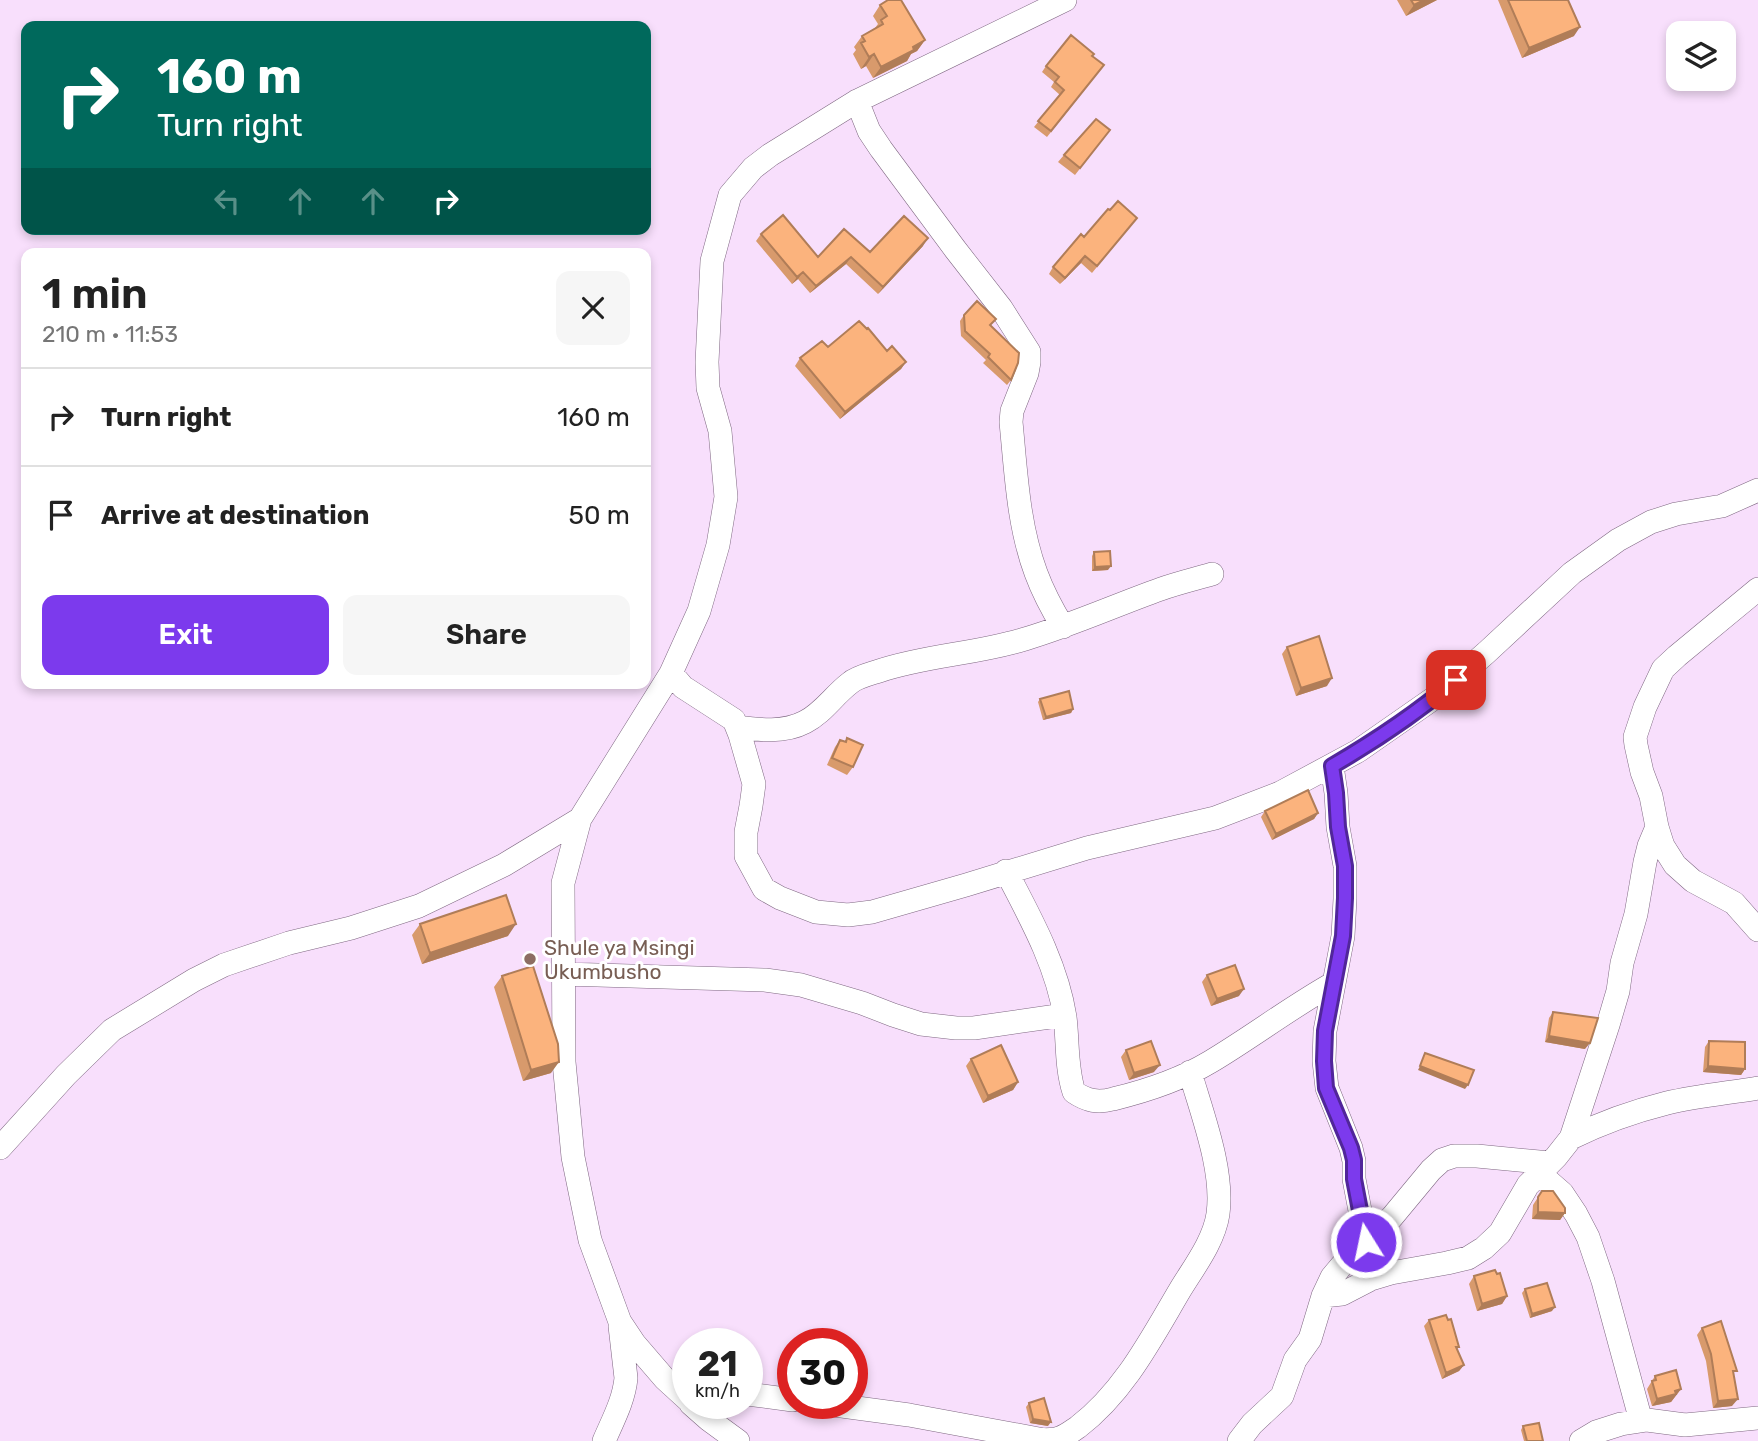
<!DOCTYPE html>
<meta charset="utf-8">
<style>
:root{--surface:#fff;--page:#f6f6f6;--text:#222;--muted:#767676;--line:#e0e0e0;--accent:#7c3aed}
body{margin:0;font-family:Rubik,sans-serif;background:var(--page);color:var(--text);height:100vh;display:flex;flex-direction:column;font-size:26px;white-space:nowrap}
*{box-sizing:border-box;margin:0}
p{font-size:23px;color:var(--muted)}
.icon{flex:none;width:38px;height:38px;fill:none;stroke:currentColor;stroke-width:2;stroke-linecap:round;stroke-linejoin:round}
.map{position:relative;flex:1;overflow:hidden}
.panel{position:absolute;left:21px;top:248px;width:630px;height:441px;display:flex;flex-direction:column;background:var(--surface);border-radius:14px;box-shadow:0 4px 10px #0003}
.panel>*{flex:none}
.hud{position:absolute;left:21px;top:21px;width:630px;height:214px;border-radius:14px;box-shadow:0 4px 10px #0003;background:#00695c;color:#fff;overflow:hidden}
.tools{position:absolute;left:1666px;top:21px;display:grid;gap:14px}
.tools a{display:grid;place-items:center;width:70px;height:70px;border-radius:14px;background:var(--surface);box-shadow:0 4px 10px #0003;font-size:35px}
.speed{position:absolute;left:672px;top:1328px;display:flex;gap:14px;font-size:35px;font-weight:700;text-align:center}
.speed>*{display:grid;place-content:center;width:91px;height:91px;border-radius:50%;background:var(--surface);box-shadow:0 4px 10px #0003;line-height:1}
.speed small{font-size:18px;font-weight:400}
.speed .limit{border:10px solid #d22;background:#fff;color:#111}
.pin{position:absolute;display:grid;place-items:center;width:60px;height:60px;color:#fff;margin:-30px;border-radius:14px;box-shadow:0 4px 10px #0006}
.me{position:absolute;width:77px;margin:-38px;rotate:350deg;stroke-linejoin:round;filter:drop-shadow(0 0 5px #0008)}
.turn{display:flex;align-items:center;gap:24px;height:147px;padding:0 21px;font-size:32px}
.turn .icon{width:91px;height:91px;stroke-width:2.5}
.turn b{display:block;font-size:49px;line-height:60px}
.lanes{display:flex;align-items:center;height:66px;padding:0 21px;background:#0003;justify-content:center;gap:35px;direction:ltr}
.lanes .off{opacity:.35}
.round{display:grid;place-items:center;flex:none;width:74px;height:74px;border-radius:14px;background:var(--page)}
.summary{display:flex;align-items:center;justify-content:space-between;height:119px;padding:0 21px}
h1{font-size:42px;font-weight:600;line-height:52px}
.button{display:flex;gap:14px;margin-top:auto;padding:14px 21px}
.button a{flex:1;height:80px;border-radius:14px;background:var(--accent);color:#fff;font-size:28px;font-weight:600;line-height:80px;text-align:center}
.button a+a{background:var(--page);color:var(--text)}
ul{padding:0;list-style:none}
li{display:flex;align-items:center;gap:21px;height:98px;padding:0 21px;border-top:2px solid var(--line)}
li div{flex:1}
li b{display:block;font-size:26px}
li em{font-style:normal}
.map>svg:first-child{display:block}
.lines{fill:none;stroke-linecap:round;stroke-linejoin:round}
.minor-casing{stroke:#7f6882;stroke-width:24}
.minor{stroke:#fff;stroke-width:23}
.wall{fill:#d89a6c}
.shaded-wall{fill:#b07d58}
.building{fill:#fbb37d;stroke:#b07d58;stroke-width:2}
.route-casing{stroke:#51269a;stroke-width:18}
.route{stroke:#7c3aed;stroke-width:12}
.education-dot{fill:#8d6e63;stroke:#fff;stroke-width:2.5}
.labels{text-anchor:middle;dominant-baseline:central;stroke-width:6;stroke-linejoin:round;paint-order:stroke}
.education-label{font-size:21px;fill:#785e54;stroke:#fff;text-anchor:start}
</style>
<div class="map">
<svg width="1758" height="1441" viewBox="0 0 1758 1441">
<rect width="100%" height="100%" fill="#f8dffc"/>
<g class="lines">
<defs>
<path id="minor" d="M857,101L869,131L881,149L955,249L1001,308L1029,352V362L1027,373L1012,411L1011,422C1016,472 1018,525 1036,573C1043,592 1052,609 1063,627
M1758,589L1677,656L1663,669L1645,707L1635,737L1636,745L1642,772L1651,796L1657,827L1663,846L1675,865L1693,881L1734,903L1758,930
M671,673L683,687L734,720L740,735L754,784L751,806L746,832V856L764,889L780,898L816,912L848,915L872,912L966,885L1087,848L1215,818L1280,793L1358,751L1437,696L1487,652L1572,573L1618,540L1651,522L1676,514L1722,506L1758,490
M737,727C760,730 784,733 805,722C823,713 834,695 850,683C857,677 870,674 879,671C927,655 977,654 1025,639C1072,625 1116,605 1161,589C1178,583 1195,579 1212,574
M1332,766L1336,793L1338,827L1345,866V899L1343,936L1325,1031L1324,1061L1327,1088L1351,1148L1354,1161V1179L1366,1242
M1006,871C1030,917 1057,965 1065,1017C1068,1041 1066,1068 1074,1092C1087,1101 1098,1103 1113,1099C1146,1091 1180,1080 1210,1062C1252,1037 1291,1007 1334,983
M564,974L765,980L801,985L862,1003L893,1015L921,1024L956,1028H974L1064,1015
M1571,1138C1601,1123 1635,1111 1667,1103C1697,1096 1728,1093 1758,1088
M0,1148L66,1075L112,1030L194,980L224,965L289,943L351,928L419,906L504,865L580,819
M1539,1173L1562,1193L1576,1214L1588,1237L1603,1281L1641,1421
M1323,1296L1342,1294L1371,1279L1391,1273L1447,1263L1468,1258L1484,1248L1500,1233L1528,1185L1556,1157L1571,1138L1608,1025L1618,991L1622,963L1636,914L1645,862L1649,846L1657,827
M747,1394L793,1400
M688,1400L665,1379L634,1343L620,1322L590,1240L573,1157L564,1062L563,883L580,819L671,673L699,611L718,545L726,497L720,431L708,388L707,362L712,261L730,195L753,168L770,155L857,101L1065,0
M691,1404L708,1419L738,1441
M827,1404L909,1415L1044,1440C1049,1439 1055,1440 1059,1438C1066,1436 1072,1431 1078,1427C1124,1392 1151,1339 1180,1290C1194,1267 1214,1241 1218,1214C1224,1170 1202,1114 1190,1072
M604,1441C613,1420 624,1400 626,1378L620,1326
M1239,1441L1252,1424L1282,1396L1295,1360L1310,1339L1323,1296L1332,1277L1348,1258L1392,1217L1431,1170L1442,1160L1454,1156H1477L1550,1163
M1581,1441L1596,1432L1621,1424L1647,1420L1685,1425L1758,1418"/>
</defs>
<use href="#minor" class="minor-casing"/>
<use href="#minor" class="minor"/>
</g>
<path class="wall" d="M1397,0H1437L1406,16Z
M1498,0H1568L1574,36L1522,58Z
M880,5L925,40L917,51L911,54L907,61L873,78L866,66L861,69L853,54L856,50L854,47L862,36L875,28L878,24L873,16Z
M1092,56L1104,65L1047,137L1034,127L1060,95L1051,87L1054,82L1042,72L1046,66Z
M1110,130L1075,175L1058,162L1064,155Z
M1132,224L1092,273L1081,263L1060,284L1049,274L1053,267L1084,237Z
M761,234L818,257L870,252L923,246L878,294L846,264L810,293L798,279L792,284L756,241Z
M964,315L990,326L1011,380L1007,385L983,363L986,360L961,336L960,321Z
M828,347L887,351L906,362L901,369L840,419L795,366L800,358Z
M1094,552L1108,570L1092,571V556Z
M1287,647L1327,686L1296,696L1282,654Z
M1040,699L1073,709L1071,713L1043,720L1038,702Z
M847,738L853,767L847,775L827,765L835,747L840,740L845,742Z
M1265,811L1318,813L1314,819L1272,840L1261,817Z
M420,924L508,936L422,964L412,935Z
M1207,975L1239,996L1211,1006L1202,982Z
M502,976L551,1073L523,1081L494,987Z
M1553,1012L1585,1049L1545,1042L1549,1018Z
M1709,1041L1745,1069L1741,1075L1703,1072L1705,1047Z
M1126,1050L1154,1072L1129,1080L1121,1057Z
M971,1059L1018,1082L1013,1090L983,1103L966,1066Z
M1542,1191L1565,1213L1560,1220L1532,1219L1533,1205Z
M1474,1276L1507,1296L1502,1304L1477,1311L1469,1284Z
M1525,1289L1552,1311L1530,1318L1522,1293Z
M1429,1320L1459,1347L1457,1349L1464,1365L1459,1371L1442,1379L1424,1326Z
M1702,1328L1734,1376L1732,1406L1713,1408L1706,1361L1697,1335Z
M1655,1376L1681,1389L1671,1402L1652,1406L1647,1389Z
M1029,1403L1048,1426L1030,1423L1026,1407Z
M1523,1426L1543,1441H1524L1521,1430Z"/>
<path class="shaded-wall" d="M1424,0H1437L1406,16L1414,5Z
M1580,27L1574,36L1522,58L1529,48Z
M925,40L917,51L911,54L907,61L873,78L881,67Z
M874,54L866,66L861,69L869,57Z
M928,238L923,246L878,294L883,287Z
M1085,256L1081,263L1060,284L1065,278Z
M851,257L846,264L810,293L816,286Z
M803,272L798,279L792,284L797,277Z
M906,362L901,369L840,419L845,412Z
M1111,566L1108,570L1092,571L1095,567Z
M1332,678L1327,686L1296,696L1301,688Z
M1073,709L1071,713L1043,720L1046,717Z
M1318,813L1314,819L1272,840L1276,834Z
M516,924L508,936L422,964L430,953Z
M1244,989L1239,996L1211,1006L1217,999Z
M1549,1036L1590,1043L1585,1049L1545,1042Z
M559,1062L551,1073L523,1081L531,1070Z
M1160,1065L1154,1072L1129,1080L1134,1073Z
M1420,1066L1468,1085L1465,1089L1418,1070Z
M1708,1066L1745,1069L1741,1075L1703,1072Z
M1018,1082L1013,1090L983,1103L988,1096Z
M1538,1212L1565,1213L1560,1220L1532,1219Z
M1507,1296L1502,1304L1477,1311L1482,1304Z
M1555,1307L1552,1311L1530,1318L1532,1314Z
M1464,1365L1459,1371L1442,1379L1446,1373Z
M1681,1389L1671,1402L1652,1406L1657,1399Z
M1738,1399L1732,1406L1713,1408L1718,1401Z
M1033,1419L1051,1422L1048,1426L1030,1423Z"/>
<path class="building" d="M888,0H901L925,40L913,47L914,50L881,67L874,54L869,57L861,43L865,41L862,36L883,24L881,20L887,16L880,5Z
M1411,0H1424L1414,5Z
M1508,0H1568L1580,27L1529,48Z
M1071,35L1094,54L1092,56L1104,65L1051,131L1038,121L1064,90L1055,82L1059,77L1046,66Z
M1096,119L1110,130L1080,168L1064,155Z
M1118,201L1137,218L1097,266L1085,256L1065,278L1053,267L1081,234L1084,237L1108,209L1110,210Z
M783,215L818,257L844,229L870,252L904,216L928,238L883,287L851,257L816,286L803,272L797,277L761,234Z
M977,301L996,319L990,325L1019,353L1018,363L1011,380L988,357L990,354L965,331L964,315Z
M859,321L867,329L868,328L887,351L892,346L906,362L845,412L800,358L822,341L828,347Z
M1110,551L1111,566L1095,567L1094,552Z
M1319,636L1332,678L1301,688L1287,647Z
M1069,691L1073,709L1046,717L1040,699Z
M847,738L863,745L853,767L832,758L840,740L846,742Z
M1308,790L1318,813L1276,834L1265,811Z
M506,895L516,924L430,953L420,924Z
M1235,965L1244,989L1217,999L1207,975Z
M533,966L558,1044L559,1062L531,1070L502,976Z
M1553,1012L1598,1018L1590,1043L1549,1036Z
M1151,1041L1160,1065L1134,1073L1126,1050Z
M1709,1041L1745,1042V1069L1708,1066Z
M1001,1045L1018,1082L988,1096L971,1059Z
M1425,1053L1474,1070L1468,1085L1420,1066Z
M1542,1191H1553L1565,1208V1213L1538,1212V1197Z
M1495,1270L1497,1274L1500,1273L1507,1296L1482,1304L1474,1276Z
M1547,1283L1555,1307L1532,1314L1525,1289Z
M1446,1315L1448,1320L1451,1319L1459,1347H1456L1464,1365L1446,1373L1429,1320Z
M1721,1321L1737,1371H1733L1738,1399L1718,1401L1711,1354L1702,1328Z
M1676,1370L1681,1389L1675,1391L1676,1394L1657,1399L1652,1381L1656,1380L1655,1376Z
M1044,1398L1051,1422L1033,1419L1029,1403Z
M1539,1423L1543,1441H1527L1523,1426Z"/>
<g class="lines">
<defs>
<path id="route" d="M1366,1242L1354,1179V1160L1351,1148L1326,1088L1324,1061L1325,1031L1343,936L1345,898V866L1338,827L1336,793L1332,766C1375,741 1418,712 1456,680"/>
</defs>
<use href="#route" class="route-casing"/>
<use href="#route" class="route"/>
</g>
<circle class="education-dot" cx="530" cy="959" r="7"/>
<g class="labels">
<g class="education-label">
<text x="544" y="947">Shule ya Msingi<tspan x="544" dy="24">Ukumbusho</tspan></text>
</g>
</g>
</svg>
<div class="tools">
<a><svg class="icon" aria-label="layers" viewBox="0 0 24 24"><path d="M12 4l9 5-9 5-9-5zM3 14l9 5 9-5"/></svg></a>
</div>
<div class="speed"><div>21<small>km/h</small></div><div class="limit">30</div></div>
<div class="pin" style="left:1456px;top:680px;background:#d93025"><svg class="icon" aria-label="arrive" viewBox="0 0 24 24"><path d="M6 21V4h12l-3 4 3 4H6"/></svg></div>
<svg class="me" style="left:1366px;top:1242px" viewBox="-20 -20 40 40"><circle r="17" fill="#7c3aed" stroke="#fff" stroke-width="3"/><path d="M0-11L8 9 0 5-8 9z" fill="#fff"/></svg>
<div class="hud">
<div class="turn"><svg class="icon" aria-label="right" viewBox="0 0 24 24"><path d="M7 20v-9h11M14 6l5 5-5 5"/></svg><div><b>160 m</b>Turn right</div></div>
<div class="lanes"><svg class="icon off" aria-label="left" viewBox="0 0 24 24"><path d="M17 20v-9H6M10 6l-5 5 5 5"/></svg><svg class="icon off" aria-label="ahead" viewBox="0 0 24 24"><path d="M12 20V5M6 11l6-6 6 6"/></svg><svg class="icon off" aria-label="ahead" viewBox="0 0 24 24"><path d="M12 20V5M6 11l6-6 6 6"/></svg><svg class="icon" aria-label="right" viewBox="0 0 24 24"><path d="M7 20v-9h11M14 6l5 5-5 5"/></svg></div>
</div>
<section class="panel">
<div class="summary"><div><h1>1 min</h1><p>210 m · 11:53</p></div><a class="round"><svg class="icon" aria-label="close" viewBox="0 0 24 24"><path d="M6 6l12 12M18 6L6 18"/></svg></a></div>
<ul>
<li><svg class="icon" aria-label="right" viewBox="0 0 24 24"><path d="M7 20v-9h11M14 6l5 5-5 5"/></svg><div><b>Turn right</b></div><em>160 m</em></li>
<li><svg class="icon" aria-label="arrive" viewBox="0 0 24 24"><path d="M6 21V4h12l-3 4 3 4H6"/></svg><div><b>Arrive at destination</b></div><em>50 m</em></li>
</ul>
<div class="button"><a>Exit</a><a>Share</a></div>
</section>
</div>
